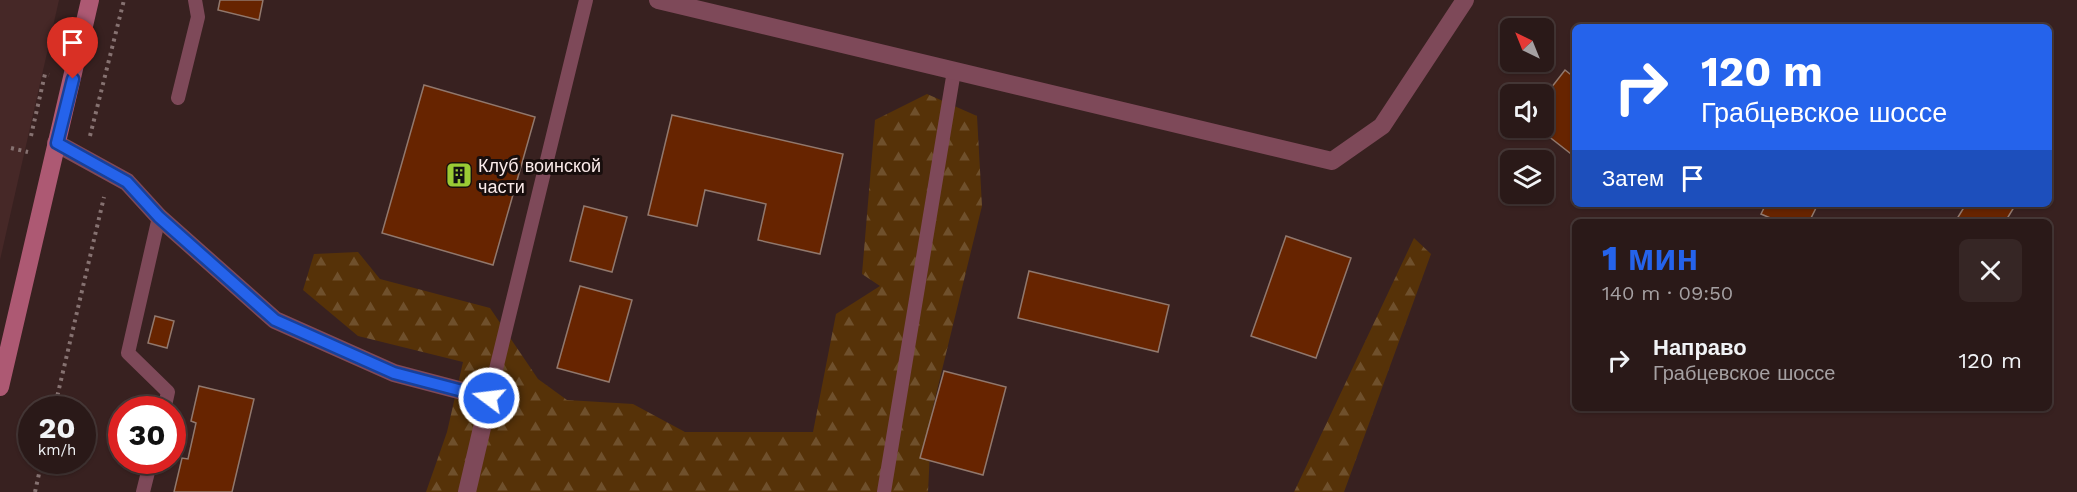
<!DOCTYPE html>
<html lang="ru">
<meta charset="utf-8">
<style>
:root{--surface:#2a1918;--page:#362625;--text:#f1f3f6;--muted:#a5a0a2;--line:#463837;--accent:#2563eb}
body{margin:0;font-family:"Work Sans",sans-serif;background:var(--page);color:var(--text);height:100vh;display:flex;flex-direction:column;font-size:22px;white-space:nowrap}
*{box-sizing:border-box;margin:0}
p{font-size:20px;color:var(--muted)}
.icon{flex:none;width:33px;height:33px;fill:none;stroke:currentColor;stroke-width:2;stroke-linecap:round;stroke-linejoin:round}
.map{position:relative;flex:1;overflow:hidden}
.sheet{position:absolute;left:1572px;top:219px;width:480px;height:192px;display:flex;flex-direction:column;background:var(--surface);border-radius:9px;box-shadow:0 2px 4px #0004,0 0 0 2px var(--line)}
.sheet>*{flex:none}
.top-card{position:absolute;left:1572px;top:24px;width:480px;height:183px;border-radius:9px;box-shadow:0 2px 4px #0004,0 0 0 2px var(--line);background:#2563eb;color:#fff;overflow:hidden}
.needle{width:39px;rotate:317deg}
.controls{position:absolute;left:1500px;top:18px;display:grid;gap:12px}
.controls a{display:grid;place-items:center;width:54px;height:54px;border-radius:9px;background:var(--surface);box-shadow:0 2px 4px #0004,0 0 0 2px var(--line);font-size:30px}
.speed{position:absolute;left:18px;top:396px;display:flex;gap:12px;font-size:30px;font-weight:700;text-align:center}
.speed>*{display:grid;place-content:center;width:78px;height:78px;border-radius:50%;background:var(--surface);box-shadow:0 2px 4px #0004,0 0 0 2px var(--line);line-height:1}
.speed small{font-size:15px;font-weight:400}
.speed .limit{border:9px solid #d22;background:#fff;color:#111}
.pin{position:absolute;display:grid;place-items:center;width:51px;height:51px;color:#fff;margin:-62px -26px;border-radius:50% 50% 50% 0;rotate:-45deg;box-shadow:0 0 6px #0007}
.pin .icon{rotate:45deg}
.me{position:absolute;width:66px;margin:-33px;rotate:285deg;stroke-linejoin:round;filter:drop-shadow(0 0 4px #0008)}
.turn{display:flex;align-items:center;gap:21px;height:126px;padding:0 30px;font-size:27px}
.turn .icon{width:78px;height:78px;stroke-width:2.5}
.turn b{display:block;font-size:42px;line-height:51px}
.then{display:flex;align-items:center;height:57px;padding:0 30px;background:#0003;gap:12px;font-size:22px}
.round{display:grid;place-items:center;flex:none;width:63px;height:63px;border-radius:9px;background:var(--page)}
.summary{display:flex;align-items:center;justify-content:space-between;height:102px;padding:0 30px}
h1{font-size:36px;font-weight:800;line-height:45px;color:var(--accent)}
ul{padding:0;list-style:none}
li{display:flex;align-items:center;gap:18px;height:78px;padding:0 30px}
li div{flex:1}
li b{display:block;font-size:22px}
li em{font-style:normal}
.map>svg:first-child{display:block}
.built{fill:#462827}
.forest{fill:url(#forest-firs)}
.building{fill:#672400;stroke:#91786d;stroke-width:1.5}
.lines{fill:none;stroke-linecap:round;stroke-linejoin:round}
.path{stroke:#867271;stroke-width:4;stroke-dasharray:3 4.5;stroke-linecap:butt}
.service{stroke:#7e4959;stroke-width:14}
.minor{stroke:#7e4959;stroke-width:18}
.secondary{stroke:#ad5973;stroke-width:18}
.route-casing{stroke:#184099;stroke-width:15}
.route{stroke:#2563eb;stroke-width:10}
.labels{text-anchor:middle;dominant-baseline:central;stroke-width:6;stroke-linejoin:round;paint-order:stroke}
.poi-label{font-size:18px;fill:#faeae9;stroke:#180e0d;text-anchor:start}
</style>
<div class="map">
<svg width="2077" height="492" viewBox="0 0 2077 492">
<defs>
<pattern id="forest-firs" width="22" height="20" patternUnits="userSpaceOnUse" patternTransform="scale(1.5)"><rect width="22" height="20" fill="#563208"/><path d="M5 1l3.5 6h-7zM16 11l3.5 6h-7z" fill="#6f502c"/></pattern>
</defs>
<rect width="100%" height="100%" fill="#382120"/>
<path class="built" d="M0,0H59L0,260Z"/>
<path class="forest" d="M927,94L977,116L982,206L932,411L928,492H426L447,432L463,362L358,336L303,290L314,254L358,252L380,279L490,308L538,379L567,400L633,404L685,432H813L836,314L880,286L862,274L875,120Z
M1414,238L1431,254L1344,492H1294Z"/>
<path class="building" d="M220,0H263L259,20L218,10Z
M1565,70L1575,78V157L1538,128H1544V97Z
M424,85L535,117L493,265L382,233Z
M672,115L843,154L820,254L758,240L766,204L705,190L697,226L648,215Z
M1766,204H1813L1817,206L1809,222H1780L1761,214Z
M1966,204H2016L2005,222H1955Z
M584,206L627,217L612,272L570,261Z
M1286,236L1351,258L1316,358L1251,336Z
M1029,271L1169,305L1158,352L1018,318Z
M580,286L632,300L609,382L557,368Z
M155,316L174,321L167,348L148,343Z
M944,371L1006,387L983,475L920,458Z
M199,386L254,399L232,492H174L182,458L188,459L196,423L191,421Z"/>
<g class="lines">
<path class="path" d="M31,136L45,74L49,75
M90,136L124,0
M11,148L28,152
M54,410L104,197
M35,492L42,460"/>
<path class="service" d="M178,98L198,17L195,0
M159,217L128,353L168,392L164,410
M489,398L586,0
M143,492L151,460
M884,492L954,71"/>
<path class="minor" d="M658,0L1332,161L1382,126L1465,0
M56,143L127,182L159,217L275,320L394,373L489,398L467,492"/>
<path class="secondary" d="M0,387L90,0"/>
</g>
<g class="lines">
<defs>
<path id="route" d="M73,79L57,143L127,182L159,217L275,320L394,373L489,398"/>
</defs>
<use href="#route" class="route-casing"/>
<use href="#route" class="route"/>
</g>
<defs>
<symbol id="building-square" viewBox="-11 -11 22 22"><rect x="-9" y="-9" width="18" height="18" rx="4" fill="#9acb35" stroke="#180e0d"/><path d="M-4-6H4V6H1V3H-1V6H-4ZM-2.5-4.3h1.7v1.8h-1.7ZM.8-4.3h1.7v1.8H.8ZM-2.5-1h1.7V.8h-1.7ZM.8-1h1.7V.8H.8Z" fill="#111"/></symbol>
</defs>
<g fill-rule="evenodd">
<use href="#building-square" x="444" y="160" width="30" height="30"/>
</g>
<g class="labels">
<g class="poi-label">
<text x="478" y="165">Клуб воинской<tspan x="478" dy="21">части</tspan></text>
</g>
</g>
</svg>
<div class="controls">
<a><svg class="needle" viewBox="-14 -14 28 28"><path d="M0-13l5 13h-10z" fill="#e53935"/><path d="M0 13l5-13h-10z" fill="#a5a0a2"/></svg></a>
<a><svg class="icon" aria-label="sound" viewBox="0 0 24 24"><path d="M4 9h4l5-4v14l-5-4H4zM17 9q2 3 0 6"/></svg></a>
<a><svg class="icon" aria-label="layers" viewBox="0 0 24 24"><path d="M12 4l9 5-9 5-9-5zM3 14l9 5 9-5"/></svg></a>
</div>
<div class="speed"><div>20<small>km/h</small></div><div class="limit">30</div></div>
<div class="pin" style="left:73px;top:79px;background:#d93025"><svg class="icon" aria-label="arrive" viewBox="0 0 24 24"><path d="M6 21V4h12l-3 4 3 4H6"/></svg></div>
<svg class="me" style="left:489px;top:398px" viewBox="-20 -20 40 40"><circle r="17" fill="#2563eb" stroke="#fff" stroke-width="3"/><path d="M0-11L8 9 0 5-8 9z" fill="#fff"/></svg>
<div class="top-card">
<div class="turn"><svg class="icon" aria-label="right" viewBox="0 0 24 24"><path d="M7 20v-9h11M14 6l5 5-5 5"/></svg><div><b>120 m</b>Грабцевское шоссе</div></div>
<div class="then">Затем<svg class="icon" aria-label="arrive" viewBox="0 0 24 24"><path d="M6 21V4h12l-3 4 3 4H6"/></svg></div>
</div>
<section class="sheet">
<div class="summary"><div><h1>1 мин</h1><p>140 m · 09:50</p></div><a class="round"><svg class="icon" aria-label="close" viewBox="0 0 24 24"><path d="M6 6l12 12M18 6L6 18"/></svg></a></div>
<ul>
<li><svg class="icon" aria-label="right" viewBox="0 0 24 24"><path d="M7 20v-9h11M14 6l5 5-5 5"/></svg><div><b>Направо</b><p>Грабцевское шоссе</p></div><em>120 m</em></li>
</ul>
</section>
</div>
